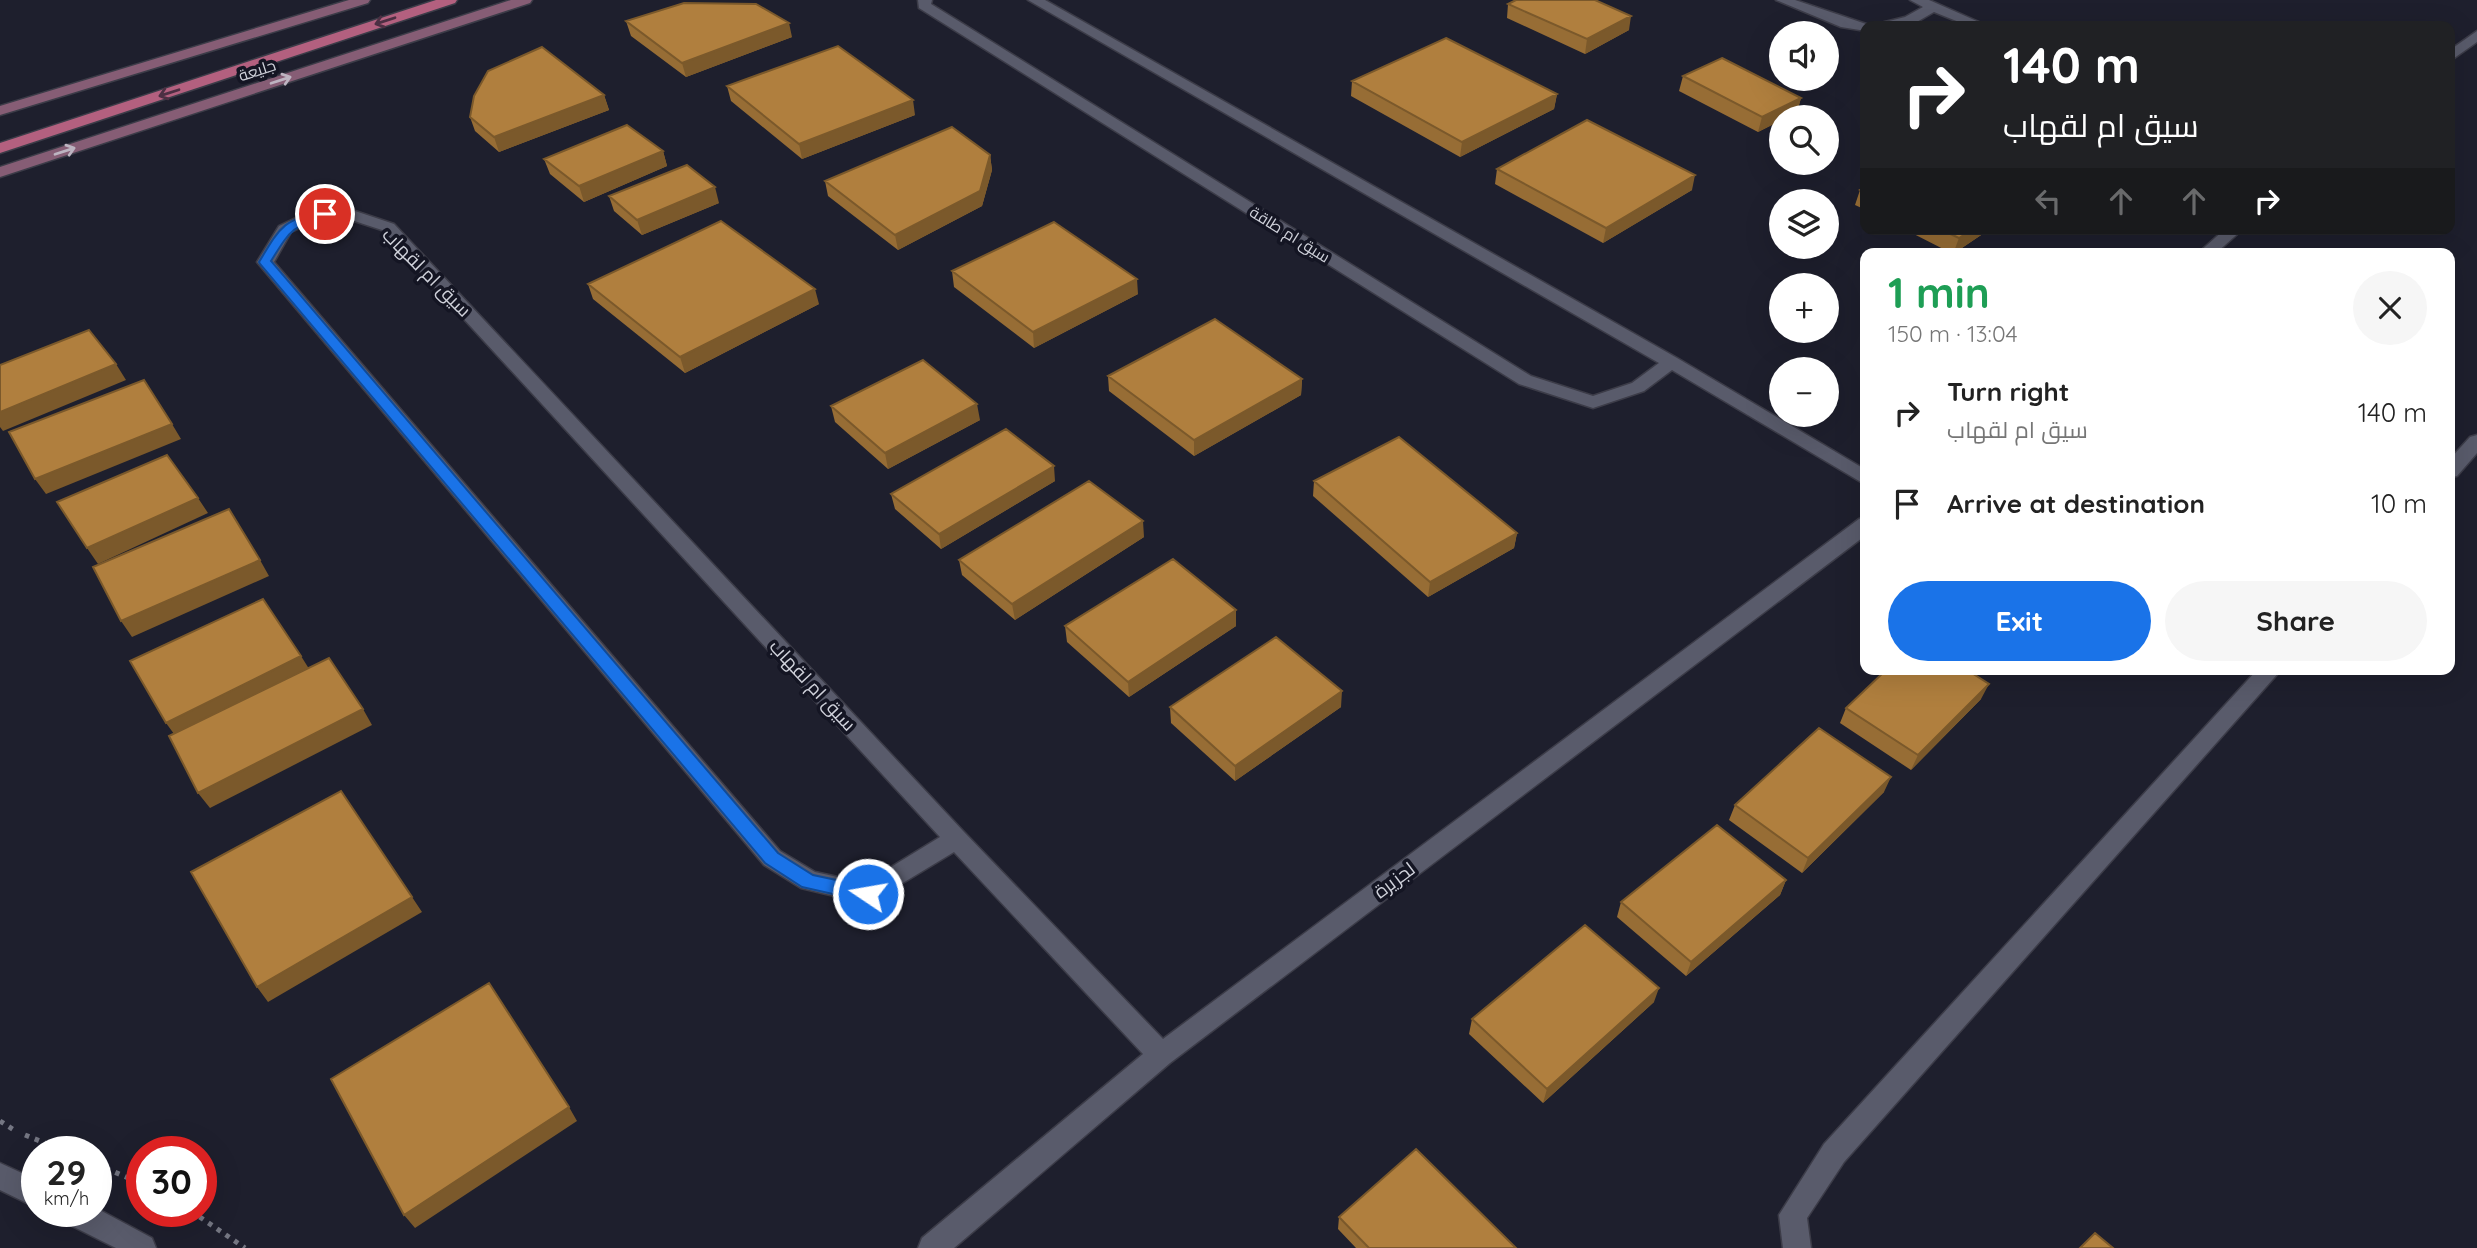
<!DOCTYPE html>
<meta charset="utf-8">
<style>
:root{--surface:#fff;--page:#f6f6f6;--text:#222;--muted:#767676;--accent:#1a73e8}
body{margin:0;font-family:Quicksand,Cairo,sans-serif;background:var(--page);color:var(--text);height:100vh;display:flex;flex-direction:column;font-size:26px;white-space:nowrap}
*{box-sizing:border-box;margin:0}
p{font-size:23px;color:var(--muted)}
.icon{flex:none;width:38px;height:38px;fill:none;stroke:currentColor;stroke-width:2;stroke-linecap:round;stroke-linejoin:round}
.map{position:relative;flex:1;overflow:hidden}
.panel{position:absolute;left:1860px;top:248px;width:595px;height:427px;display:flex;flex-direction:column;background:var(--surface);border-radius:14px;box-shadow:0 7px 28px #0002}
.panel>*{flex:none}
.guide{position:absolute;left:1860px;top:21px;width:595px;height:214px;border-radius:14px;box-shadow:0 7px 28px #0002;background:#202124;color:#fff;overflow:hidden}
.buttons{position:absolute;left:1769px;top:21px;display:grid;gap:14px}
.buttons a{display:grid;place-items:center;width:70px;height:70px;border-radius:50%;background:var(--surface);box-shadow:0 7px 28px #0002;font-size:35px}
.speed{position:absolute;left:21px;top:1136px;display:flex;gap:14px;font-size:35px;font-weight:700;text-align:center}
.speed>*{display:grid;place-content:center;width:91px;height:91px;border-radius:50%;background:var(--surface);box-shadow:0 7px 28px #0002;line-height:1}
.speed small{font-size:18px;font-weight:400}
.speed .limit{border:10px solid #d22;background:#fff;color:#111}
.pin{position:absolute;display:grid;place-items:center;width:60px;height:60px;color:#fff;margin:-30px;border:4px solid #fff;border-radius:50%;box-shadow:0 2px 7px #0007}
.me{position:absolute;width:77px;margin:-38px;rotate:282deg;stroke-linejoin:round;filter:drop-shadow(0 0 5px #0008)}
.turn{display:flex;align-items:center;gap:24px;height:147px;padding:0 28px;font-size:32px}
.turn .icon{width:91px;height:91px;stroke-width:2.5}
.turn b{display:block;font-size:49px;line-height:60px}
.lanes{display:flex;align-items:center;height:66px;padding:0 28px;background:#0003;justify-content:center;gap:35px;direction:ltr}
.lanes .off{opacity:.35}
.round{display:grid;place-items:center;flex:none;width:74px;height:74px;border-radius:37px;background:var(--page)}
.summary{display:flex;align-items:center;justify-content:space-between;height:119px;padding:0 28px}
h1{font-size:42px;font-weight:800;line-height:52px;color:#1e9e55}
.action{display:flex;gap:14px;margin-top:auto;padding:14px 28px}
.action a{flex:1;height:80px;border-radius:42px;background:var(--accent);color:#fff;font-size:28px;font-weight:800;line-height:80px;text-align:center}
.action a+a{background:var(--page);color:var(--text)}
ul{padding:0;list-style:none}
li{display:flex;align-items:center;gap:21px;height:91px;padding:0 28px}
li div{flex:1}
li b{display:block;font-size:26px}
li em{font-style:normal}
.map>svg:first-child{display:block}
.lines{fill:none;stroke-linecap:round;stroke-linejoin:round}
.street-casing{stroke:#3c3c48;stroke-width:3}
.secondary-casing{stroke:#3c3c48;stroke-width:3}
.primary-casing{stroke:#3c3c48;stroke-width:3}
.path{stroke:#747682;stroke-width:5;stroke-dasharray:4.5 6;stroke-linecap:butt}
.street{fill:#595b6b;fill-rule:evenodd}
.secondary{fill:#865d75;fill-rule:evenodd}
.primary{fill:#b3607f;fill-rule:evenodd}
.wall{fill:#976d35}
.shaded-wall{fill:#7b592b}
.building{fill:#b07f3e;stroke:#7b592b;stroke-width:2}
.oneway{stroke:#4c2f43}
.oneway2{stroke:#bdb4c1}
.route{fill:#1a73e8;stroke:#114b97;stroke-width:2}
.labels{text-anchor:middle;dominant-baseline:central;stroke-width:7;stroke-linejoin:round;paint-order:stroke}
.far-street-label{font-size:16px;fill:#cfd1da;stroke:#141523}
.street-label{font-size:19px;fill:#cfd1da;stroke:#141523}
</style>
<div class="map">
<svg width="2477" height="1248" viewBox="0 0 2477 1248">
<rect width="100%" height="100%" fill="#1e1f2d"/>
<g class="lines">
<defs>
<path id="street" d="M918,0H932L931,4L1531,376L1593,396L1632,383L1659,363L1028,0H1045L1677,358L1866,470V485L1672,370L1644,391L1593,408L1519,384L919,8Z
M1776,0H1795L1872,26H1866V31L1841,27Z
M1910,0H1929L1988,26H1969L1934,12L1915,23L1879,26L1881,23L1905,17L1923,7Z
M2477,31V42L2450,61V50Z
M340,206L394,224L964,832L1163,1039L1859,519L1866,517V535L1170,1063L954,1248H918L922,1238L1143,1054L954,852L868,904L801,888L764,865L257,262L279,226L304,214ZM339,216L382,230L940,837L865,883L815,872L780,851L274,262L291,232L315,221Z
M2225,229H2243L2215,254H2197Z
M2477,435V453L2457,476L2450,477V459L2470,437Z
M2257,670H2281L1844,1162L1807,1218L1811,1248H1783L1779,1215L1824,1144Z
M0,1163L37,1180V1208L0,1190Z
M96,1208L152,1238L156,1248H116L62,1221L58,1211H96Z"/>
<path id="secondary" d="M349,0H370L368,3L0,115V106Z
M511,0H532L530,3L0,177V167Z"/>
<path id="primary" d="M436,0H457L455,3L0,153V143Z"/>
</defs>
<use href="#street" class="street-casing"/>
<use href="#secondary" class="secondary-casing"/>
<use href="#primary" class="primary-casing"/>
<path class="path" d="M0,1121L17,1132
M25,1135L67,1152
M96,1164L142,1184
M191,1211L245,1248"/>
<use href="#street" class="street"/>
<use href="#secondary" class="secondary"/>
<use href="#primary" class="primary"/>
</g>
<path class="wall" d="M1508,4L1629,30L1585,54L1507,18Z
M626,21L792,37L686,77L631,36Z
M1683,76L1801,98L1797,112L1758,132L1679,91Z
M1352,81L1557,94L1554,109L1460,157L1351,96Z
M727,86L915,115L802,159L731,101Z
M604,95L609,110L499,152L475,131L470,117Z
M663,151L667,166L584,202L550,174L544,159Z
M990,155L992,170L982,206L898,250L828,196L825,181Z
M1497,169L1692,190L1603,243L1495,184Z
M1866,186V210L1855,205L1860,190Z
M609,196L719,203L642,235L614,211Z
M1904,229H1990L1953,254Z
M952,271L1138,294L1034,348L954,287Z
M588,284L819,304L685,373L593,299Z
M1108,376L1302,379L1301,395L1194,456L1109,391Z
M831,406L980,420L888,469L835,422Z
M1055,481L941,549L895,509L891,494Z
M1314,481L1517,533L1514,548L1428,597L1313,496Z
M1144,537L1015,620L962,575L959,560Z
M1236,610V626L1129,697L1067,642L1065,626Z
M1981,699L1911,770L1840,723L1846,708Z
M1170,707H1341L1235,781L1171,723Z
M1884,792L1802,873L1729,820L1735,805Z
M1786,880L1780,895L1686,976L1617,917L1621,902Z
M1654,1002L1543,1103L1469,1034L1472,1019Z
M1339,1217L1516,1248H1356L1338,1229Z"/>
<path class="shaded-wall" d="M1631,16L1629,30L1585,54L1587,39Z
M789,23L792,37L686,77L682,63Z
M1557,94L1554,109L1460,157L1462,142Z
M604,95L609,110L499,152L494,137Z
M1801,98L1797,112L1787,117H1782V120L1758,132L1762,117Z
M913,100L915,115L802,159L799,144Z
M663,151L667,166L584,202L579,186Z
M990,155L992,170L982,206L898,250L895,235Z
M1695,175L1692,190L1603,243L1606,228Z
M715,187L719,203L642,235L637,220Z
M1973,229H1990L1953,254L1959,238Z
M1137,279L1138,294L1034,348L1033,332Z
M815,289L819,304L685,373L680,357Z
M116,364L126,380L3,431L0,427V412Z
M1302,379L1301,395L1194,456V440Z
M977,404L980,420L888,469L885,453Z
M172,424L181,439L46,494L35,479Z
M1054,466L1055,481L941,549L939,534Z
M198,498L208,513L98,564L87,548Z
M1143,521L1144,537L1015,620L1012,604Z
M1517,533L1514,548L1428,597L1430,582Z
M260,560L269,576L132,637L121,621Z
M1236,610V626L1129,697L1128,682Z
M301,656L311,672L177,738L166,723Z
M1989,684L1981,699L1911,770L1918,755Z
M1342,691L1341,707L1235,781V766Z
M363,709L372,725L210,808L198,793Z
M1891,777L1884,792L1802,873L1808,858Z
M1786,880L1780,895L1686,976L1691,962Z
M412,897L422,912L268,1002L257,987Z
M1659,988L1654,1002L1543,1103L1547,1089Z
M569,1107L577,1121L415,1228L404,1215Z"/>
<path class="building" d="M1516,0H1595L1631,16L1587,39L1508,4Z
M684,3L756,4L789,23L682,63L626,21Z
M1446,38L1557,94L1462,142L1352,81Z
M838,46L913,100L799,144L727,86Z
M542,47L604,95L494,137L470,117L474,96L488,71Z
M1722,58L1801,98L1762,117L1683,76Z
M1587,120L1695,175L1606,228L1497,169Z
M627,125L663,151L579,186L544,159Z
M952,127L990,155L980,191L895,235L825,181Z
M687,165L715,187L637,220L609,196Z
M1866,186V193L1860,190Z
M721,221L815,289L680,357L588,284Z
M1054,222L1137,279L1033,332L952,271Z
M1940,229H1973L1959,238Z
M1215,319L1302,379L1194,440L1108,376Z
M89,330L116,364L0,412V365Z
M923,360L977,404L885,453L831,406Z
M144,380L172,424L35,479L9,432Z
M1006,429L1054,466L939,534L891,494Z
M1399,437L1517,533L1430,582L1314,481Z
M167,455L198,498L87,548L57,502Z
M1089,481L1143,521L1012,604L959,560Z
M229,509L260,560L121,621L93,567Z
M1173,559L1236,610L1128,682L1065,626Z
M263,599L301,656L166,723L130,661Z
M1276,637L1342,691L1235,766L1170,707Z
M329,658L363,709L198,793L169,736Z
M1886,670H1967L1989,684L1918,755L1846,708Z
M1819,728L1891,777L1808,858L1735,805Z
M341,791L412,897L257,987L191,872Z
M1717,825L1786,880L1691,962L1621,902Z
M1585,925L1659,988L1547,1089L1472,1019Z
M489,983L569,1107L404,1215L331,1079Z
M1416,1149L1516,1248H1369L1339,1217Z
M2095,1233L2113,1248H2080Z"/>
<defs><path id="oneway-shaft" d="M-6 0H5M1.5-3L5.5 0L1.5 3" fill="none" stroke-width="1.6" stroke-linecap="round" stroke-linejoin="round" transform="scale(1.75)"/></defs>
<g class="oneway">
<use href="#oneway-shaft" transform="translate(385 21) rotate(162)"/>
<use href="#oneway-shaft" transform="translate(169 93) rotate(162)"/>
</g>
<g class="oneway2">
<use href="#oneway-shaft" transform="translate(281 80) rotate(-18)"/>
<use href="#oneway-shaft" transform="translate(65 151) rotate(-18)"/>
</g>
<path class="route" d="M325,211L331,214L329,217C292,226 291,229 271,261L778,853L813,875L874,888L877,894L874,899L868,902L802,887L765,863L260,264L259,262C280,227 283,219 325,211Z"/>
<g class="labels">
<g class="far-street-label">
<text transform="translate(257 70) rotate(-18)">جليعة</text>
<text transform="translate(1290 234) rotate(32)">سيق ام طاقة</text>
</g>
<g class="street-label">
<text transform="translate(427 272) rotate(45)">سيق ام لقهاب</text>
<text transform="translate(813 685) rotate(47)">سيق ام لقهاب</text>
<text transform="translate(1394 880) rotate(-37)">لجزيرة</text>
</g>
</g>
</svg>
<div class="buttons">
<a><svg class="icon" aria-label="sound" viewBox="0 0 24 24"><path d="M4 9h4l5-4v14l-5-4H4zM17 9q2 3 0 6"/></svg></a>
<a><svg class="icon" aria-label="search" viewBox="0 0 24 24"><circle cx="10" cy="10" r="6"/><path d="M15 15l6 6"/></svg></a>
<a><svg class="icon" aria-label="layers" viewBox="0 0 24 24"><path d="M12 4l9 5-9 5-9-5zM3 14l9 5 9-5"/></svg></a>
<a>+</a>
<a>−</a>
</div>
<div class="speed"><div>29<small>km/h</small></div><div class="limit">30</div></div>
<div class="pin" style="left:325px;top:214px;background:#d93025"><svg class="icon" aria-label="arrive" viewBox="0 0 24 24"><path d="M6 21V4h12l-3 4 3 4H6"/></svg></div>
<svg class="me" style="left:868px;top:894px" viewBox="-20 -20 40 40"><circle r="17" fill="#1a73e8" stroke="#fff" stroke-width="3"/><path d="M0-11L8 9 0 5-8 9z" fill="#fff"/></svg>
<div class="guide">
<div class="turn"><svg class="icon" aria-label="right" viewBox="0 0 24 24"><path d="M7 20v-9h11M14 6l5 5-5 5"/></svg><div><b>140 m</b>سيق ام لقهاب</div></div>
<div class="lanes"><svg class="icon off" aria-label="left" viewBox="0 0 24 24"><path d="M17 20v-9H6M10 6l-5 5 5 5"/></svg><svg class="icon off" aria-label="ahead" viewBox="0 0 24 24"><path d="M12 20V5M6 11l6-6 6 6"/></svg><svg class="icon off" aria-label="ahead" viewBox="0 0 24 24"><path d="M12 20V5M6 11l6-6 6 6"/></svg><svg class="icon" aria-label="right" viewBox="0 0 24 24"><path d="M7 20v-9h11M14 6l5 5-5 5"/></svg></div>
</div>
<section class="panel">
<div class="summary"><div><h1>1 min</h1><p>150 m · 13:04</p></div><a class="round"><svg class="icon" aria-label="close" viewBox="0 0 24 24"><path d="M6 6l12 12M18 6L6 18"/></svg></a></div>
<ul>
<li><svg class="icon" aria-label="right" viewBox="0 0 24 24"><path d="M7 20v-9h11M14 6l5 5-5 5"/></svg><div><b>Turn right</b><p>سيق ام لقهاب</p></div><em>140 m</em></li>
<li><svg class="icon" aria-label="arrive" viewBox="0 0 24 24"><path d="M6 21V4h12l-3 4 3 4H6"/></svg><div><b>Arrive at destination</b></div><em>10 m</em></li>
</ul>
<div class="action"><a>Exit</a><a>Share</a></div>
</section>
</div>
